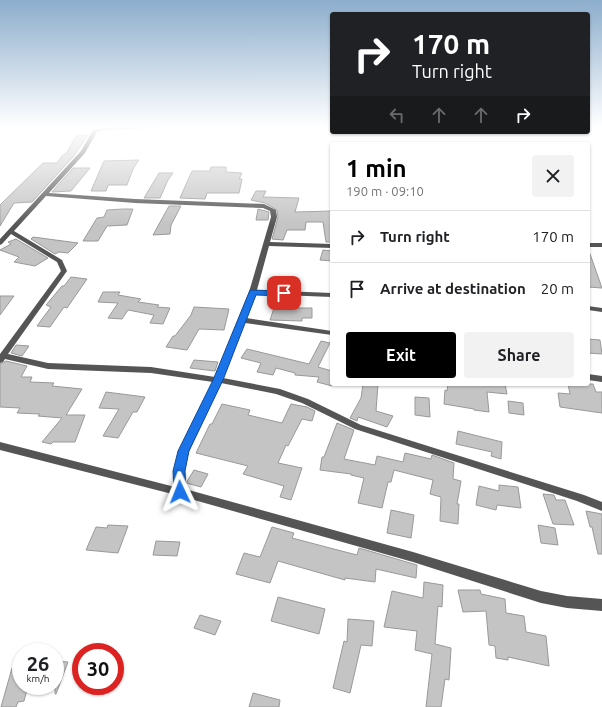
<!DOCTYPE html>
<meta charset="utf-8">
<style>
:root{--surface:#fff;--page:#f2f2f2;--text:#202124;--muted:#757577;--line:#e0e0e0;--accent:#000}
body{margin:0;font-family:Ubuntu,sans-serif;background:var(--page);color:var(--text);height:100vh;display:flex;flex-direction:column;font-size:15px;white-space:nowrap}
*{box-sizing:border-box;margin:0}
p{font-size:13px;color:var(--muted)}
.icon{flex:none;width:22px;height:22px;fill:none;stroke:currentColor;stroke-width:2;stroke-linecap:round;stroke-linejoin:round}
.map{position:relative;flex:1;overflow:hidden}
.details{position:absolute;left:330px;top:142px;width:260px;height:244px;display:flex;flex-direction:column;background:var(--surface);border-radius:4px;box-shadow:0 1px 3px #0004}
.details>*{flex:none}
.hud{position:absolute;left:330px;top:12px;width:260px;height:122px;border-radius:4px;box-shadow:0 1px 3px #0004;background:#202124;color:#fff;overflow:hidden}
.speed{position:absolute;left:12px;top:643px;display:flex;gap:8px;font-size:20px;font-weight:700;text-align:center}
.speed>*{display:grid;place-content:center;width:52px;height:52px;border-radius:50%;background:var(--surface);box-shadow:0 1px 3px #0004;line-height:1}
.speed small{font-size:10px;font-weight:400}
.speed .limit{border:6px solid #d22;background:#fff;color:#111}
.pin{position:absolute;display:grid;place-items:center;width:34px;height:34px;color:#fff;margin:-17px;border-radius:8px;box-shadow:0 2px 6px #0006}
.me{position:absolute;width:44px;margin:-22px;rotate:358deg;stroke-linejoin:round;filter:drop-shadow(0 0 3px #0008)}
.turn{display:flex;align-items:center;gap:14px;height:84px;padding:0 16px;font-size:18px}
.turn .icon{width:52px;height:52px;stroke-width:2.5}
.turn b{display:block;font-size:28px;line-height:34px}
.lanes{display:flex;align-items:center;height:38px;padding:0 16px;background:#0003;justify-content:center;gap:20px;direction:ltr}
.lanes .off{opacity:.35}
.round{display:grid;place-items:center;flex:none;width:42px;height:42px;border-radius:4px;background:var(--page)}
.headline{display:flex;align-items:center;justify-content:space-between;height:68px;padding:0 16px}
h1{font-size:24px;font-weight:700;line-height:30px;color:var(--accent)}
.cta{display:flex;gap:8px;margin-top:auto;padding:8px 16px}
.cta a{flex:1;height:46px;border-radius:4px;background:var(--accent);color:#fff;font-size:16px;font-weight:700;line-height:46px;text-align:center}
.cta a+a{background:var(--page);color:var(--text)}
ul{padding:0;list-style:none}
li{display:flex;align-items:center;gap:12px;height:52px;padding:0 16px;border-top:1px solid var(--line)}
li div{flex:1}
li b{display:block;font-size:15px}
li em{font-style:normal}
.map>svg:first-child{display:block}
.building{fill:#c4c4c4;stroke:#999}
.lines{fill:none;stroke-linecap:round;stroke-linejoin:round}
.minor{fill:#555;fill-rule:evenodd}
.route{fill:#1a73e8;stroke:#114b97}
</style>
<div class="map">
<svg width="602" height="707" viewBox="0 0 602 707">
<rect width="100%" height="100%" fill="#fff"/>
<path class="building" d="M88,135L73,157L32,202L14,203L0,226V205L43,163H57L61,157L67,152L76,136Z
M139,160L133,169L127,185H108L106,191H91L104,161Z
M211,167H226V172L242,173L239,179H242L239,193H207L205,199L180,198L192,171H210Z
M73,168H90L71,191L52,192Z
M159,173H173L168,180L160,198H144Z
M256,191H266L263,197L299,198L295,212L332,211V242H326L323,222H306L305,230H287L283,240L272,239L278,217L277,210L265,203L251,200Z
M169,206H181L171,225L170,234L153,235Z
M123,209H133L127,225L107,226L98,241H83L97,218L104,217L107,210Z
M258,209L269,212L268,220H256Z
M33,237L78,243L68,253L59,252L55,254L31,239Z
M16,239L48,258L35,266L14,262L19,257L0,250L11,244L8,242Z
M323,250L332,251V261L320,260Z
M588,251H589L602,288L588,287Z
M71,277L87,279L67,308L64,307L50,327L37,326L51,307L46,305L62,286H64Z
M103,292H120L118,295L141,299L138,302L159,305L157,307L170,308L163,324L150,323L154,315L128,310L122,319L108,318L118,303L98,302Z
M0,296H14L0,315Z
M272,296L283,297L280,306L269,305Z
M194,307L229,309L224,330L199,329L187,350L166,347L173,336H175L191,315Z
M274,308H312V318H302V321L270,320Z
M588,339L600,340L602,354L588,353Z
M321,341L330,343L318,367L332,371V386L317,382L319,377L295,375V373L276,368L273,375L257,372L261,363L241,358L247,349L309,364Z
M16,345L29,346L22,356L11,353Z
M194,360L218,362L215,371L190,368Z
M6,361L27,366L21,377H32L30,382L54,383L52,386L82,389L66,415H85L75,442H53L51,444L42,442L62,418L38,416L40,414L17,413L20,408L0,407V364Z
M363,384H378L376,411L393,416L387,427L358,417L357,421L350,418L361,398Z
M448,384H505L507,394L487,392L489,412L474,410V409L444,404L445,390L447,391Z
M568,384H593L596,392H602V413L560,407L558,393L570,394Z
M106,392L145,397L137,412H133L118,438L103,436L119,409L99,408Z
M415,397L429,398L430,417L415,415Z
M508,401L523,403L524,415L509,413Z
M222,404L250,410L248,415L282,423L291,404L307,407L315,411L312,421L302,419L288,446L286,445L278,463L302,468L291,500L280,497L284,486L243,474L248,466L196,453L210,424H212Z
M337,423L354,430L344,459L375,465L377,456L403,462L405,453L431,459L432,455L454,463L453,479L461,481L457,504H459L458,524L440,521L441,497L430,494L433,480L394,470L391,482H388L382,508L358,503L364,478L351,475V474L320,470L322,457H324Z
M458,431L502,442L501,459L491,456L492,452L456,444Z
M194,470L208,474L201,487L186,483Z
M499,485L518,487L521,508L497,505L496,510L476,505L479,486L499,491Z
M543,494L554,495L556,500H565L574,525L553,524Z
M391,510L414,515L411,538L387,533Z
M586,511L602,514V554H598L592,527H590Z
M108,525L128,526L118,553L86,550L96,527L107,528Z
M538,525L555,528L558,545L541,543Z
M272,527L294,533L292,538L330,548L357,555L359,548L417,565L416,578L376,569L375,582L345,578V580L278,561L270,583L236,574L244,553L260,557Z
M156,541L180,542L177,556L153,555Z
M424,582L443,585L442,607L438,606L435,644L451,648L449,680L445,679L441,707H426L432,654L415,650L417,631L384,627L392,591L423,598Z
M458,590H480L481,594L505,599L506,613L524,616L526,632L546,636L549,666L508,657V660L496,658L495,646L489,645L486,611L463,612Z
M278,597L325,609L319,634L271,621Z
M200,615L221,621L215,635L194,628Z
M348,619L374,621L372,646L361,645L350,693L333,688L344,641L347,642Z
M55,661L68,662L56,694H55Z
M12,668H21V686H28L24,701L18,702L16,707H1Z
M253,693L280,700L279,707H249Z"/>
<g class="lines">
<path class="minor" d="M133,127H160L158,128L104,130L97,132L85,153L49,193L135,199L264,204L276,210L277,217L270,242L332,244V248L269,246L257,290L332,293V297L256,294L246,318L332,331V335L245,323L223,378L280,389L308,399L361,425L584,495L602,502V511L577,501L355,429L302,403L276,394L221,383L189,451L184,471L185,489L413,552L541,591L567,596L602,599V611L567,608L541,603L413,562L180,496L0,450V442L175,487L174,471L179,451L213,382L151,373L48,369L5,359L3,362L0,363V354L61,271L57,262L11,234L2,244L0,245V239L81,151L93,130L104,128ZM46,196L135,203L263,208L270,211L271,217L249,292L215,377L151,367L48,363L8,354L67,271L62,260L14,231Z
M588,243H602V247H588Z
M588,306L602,308V312L588,310Z
M588,374L602,376V382L588,380Z"/>
</g>
<linearGradient id="sky" x2="0" y2="1"><stop stop-color="#8cadcc"/><stop offset="0.56" stop-color="#fff"/><stop offset="1" stop-color="#fff" stop-opacity="0"/></linearGradient>
<rect width="602" height="226" fill="url(#sky)"/>
<path class="route" d="M250,290L284,291L288,293L284,296L256,295L223,380L189,451L185,471L186,492L184,495L180,497L176,495L174,492L173,471L178,451L213,380Z"/>
</svg>
<div class="speed"><div>26<small>km/h</small></div><div class="limit">30</div></div>
<div class="pin" style="left:284px;top:293px;background:#d93025"><svg class="icon" aria-label="arrive" viewBox="0 0 24 24"><path d="M6 21V4h12l-3 4 3 4H6"/></svg></div>
<svg class="me" style="left:180px;top:492px" viewBox="-20 -20 40 40"><path d="M0-17L14 15 0 8-14 15z" fill="#1a73e8" stroke="#fff" stroke-width="4"/></svg>
<div class="hud">
<div class="turn"><svg class="icon" aria-label="right" viewBox="0 0 24 24"><path d="M7 20v-9h11M14 6l5 5-5 5"/></svg><div><b>170 m</b>Turn right</div></div>
<div class="lanes"><svg class="icon off" aria-label="left" viewBox="0 0 24 24"><path d="M17 20v-9H6M10 6l-5 5 5 5"/></svg><svg class="icon off" aria-label="ahead" viewBox="0 0 24 24"><path d="M12 20V5M6 11l6-6 6 6"/></svg><svg class="icon off" aria-label="ahead" viewBox="0 0 24 24"><path d="M12 20V5M6 11l6-6 6 6"/></svg><svg class="icon" aria-label="right" viewBox="0 0 24 24"><path d="M7 20v-9h11M14 6l5 5-5 5"/></svg></div>
</div>
<section class="details">
<div class="headline"><div><h1>1 min</h1><p>190 m · 09:10</p></div><a class="round"><svg class="icon" aria-label="close" viewBox="0 0 24 24"><path d="M6 6l12 12M18 6L6 18"/></svg></a></div>
<ul>
<li><svg class="icon" aria-label="right" viewBox="0 0 24 24"><path d="M7 20v-9h11M14 6l5 5-5 5"/></svg><div><b>Turn right</b></div><em>170 m</em></li>
<li><svg class="icon" aria-label="arrive" viewBox="0 0 24 24"><path d="M6 21V4h12l-3 4 3 4H6"/></svg><div><b>Arrive at destination</b></div><em>20 m</em></li>
</ul>
<div class="cta"><a>Exit</a><a>Share</a></div>
</section>
</div>
